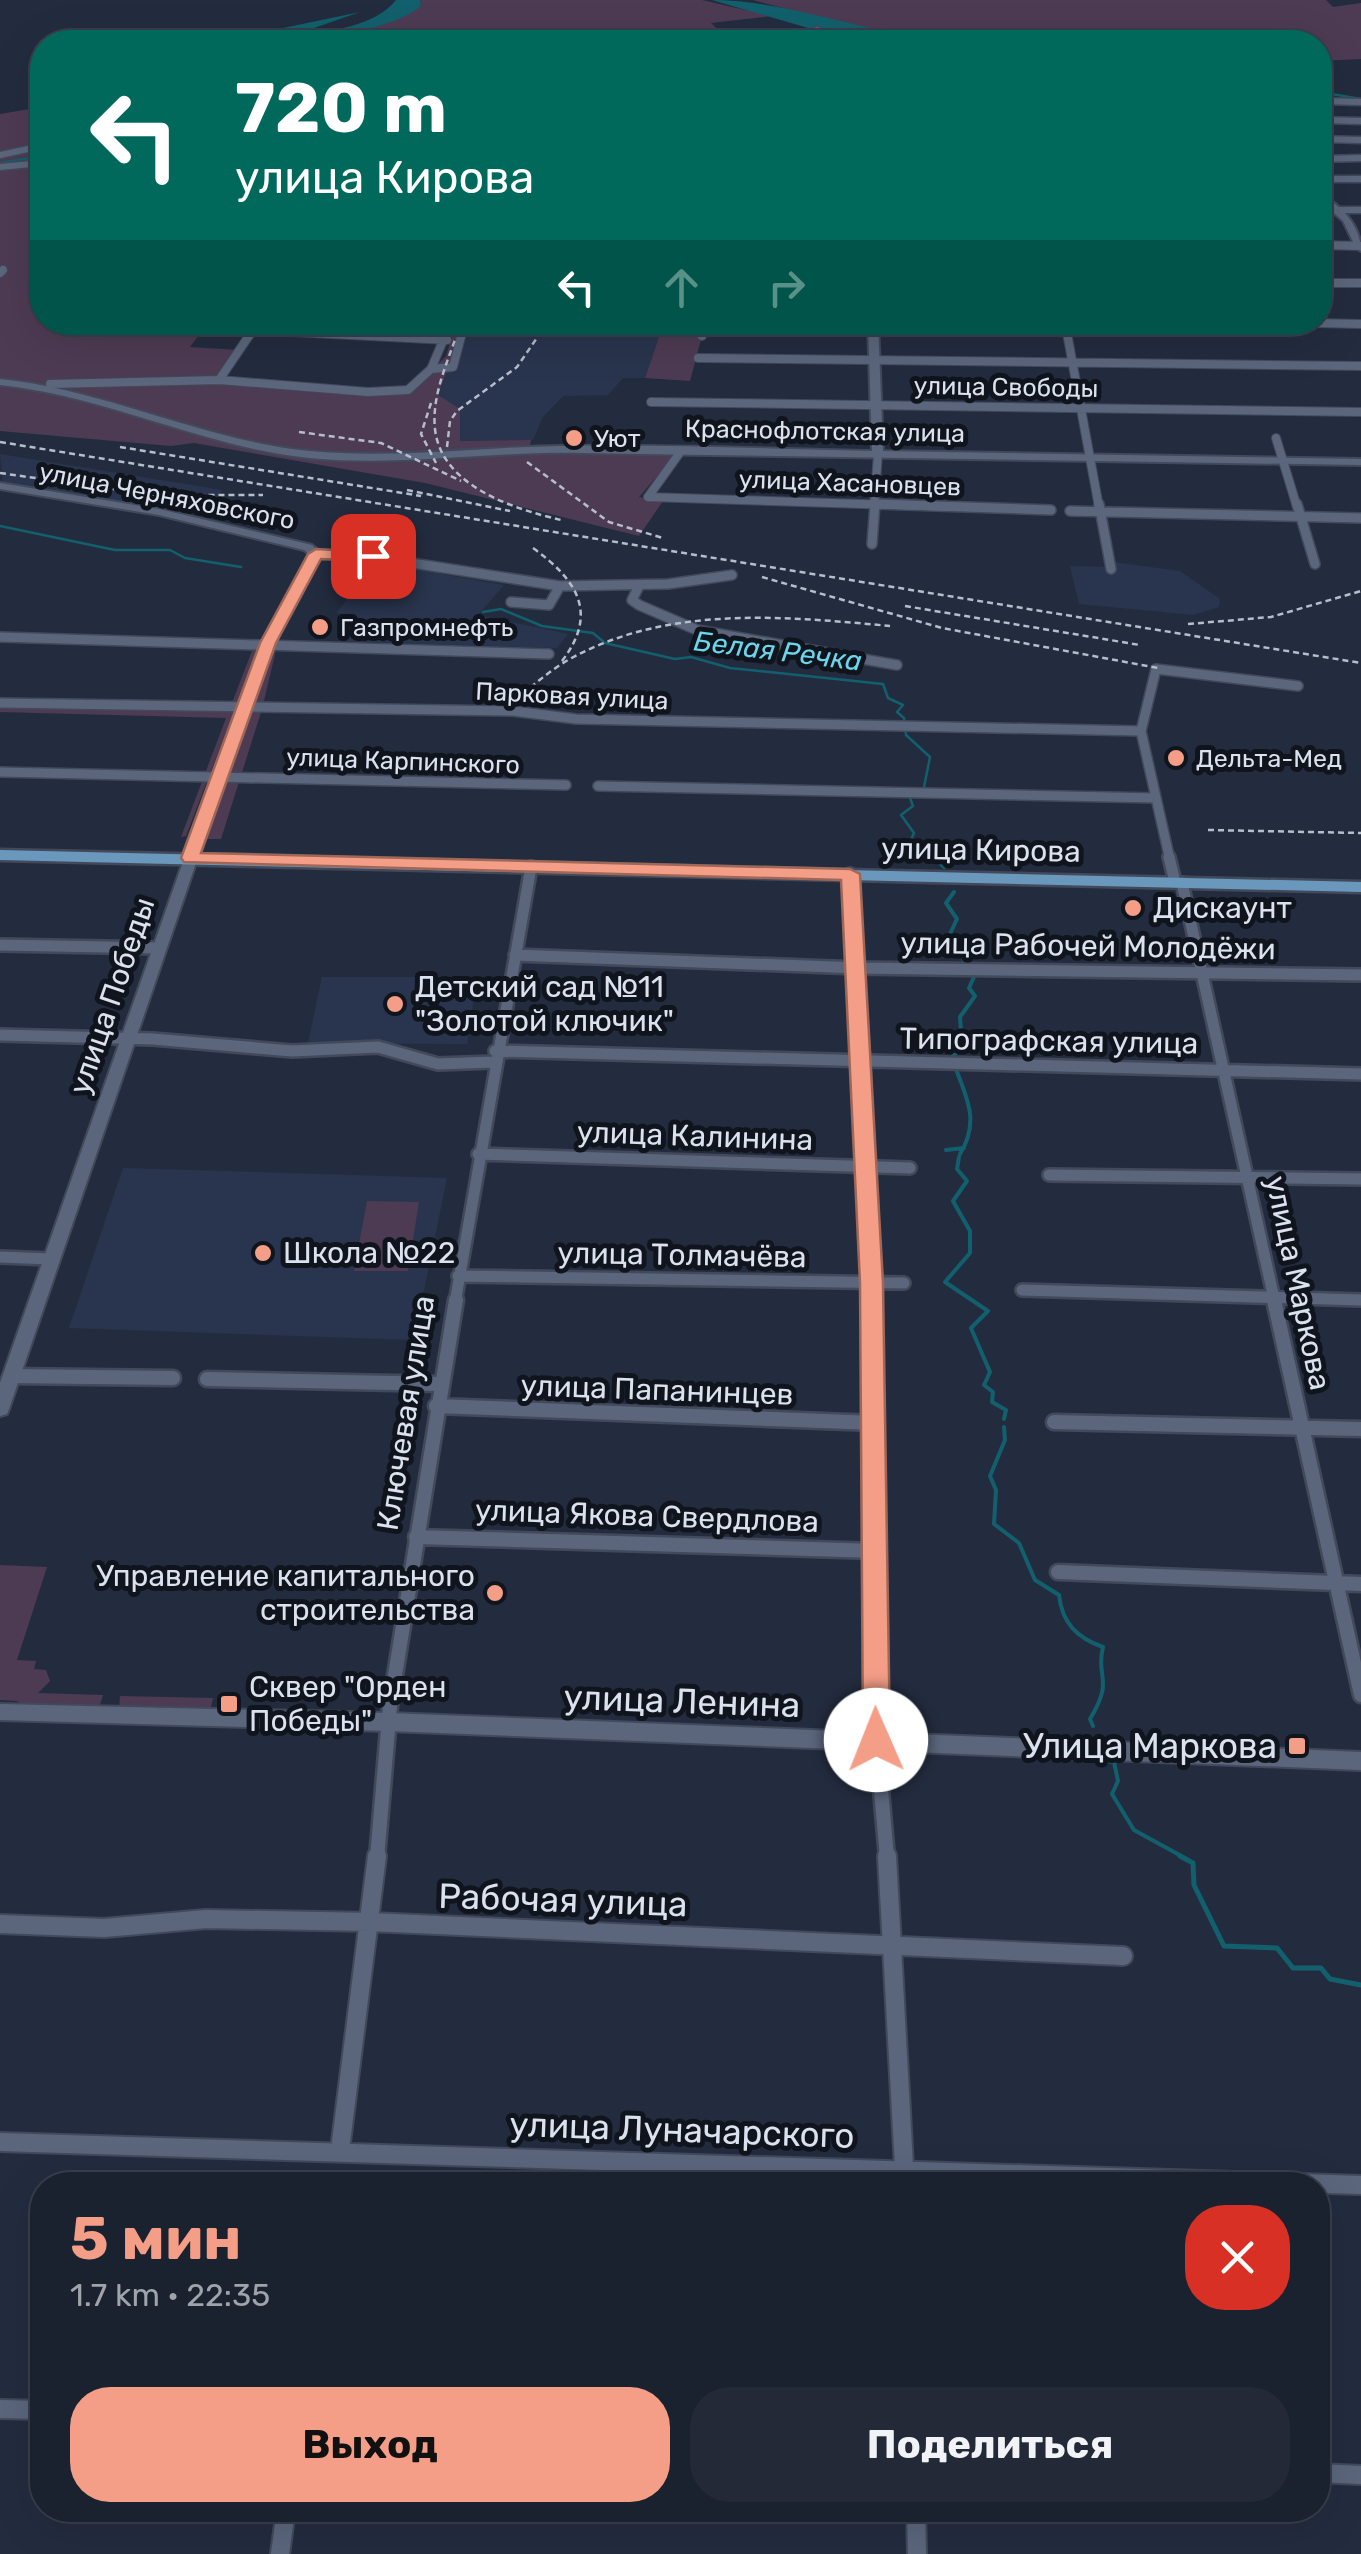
<!DOCTYPE html>
<html lang="ru">
<meta charset="utf-8">
<style>
:root{--surface:#1a212f;--page:#232937;--text:#f1f3f6;--muted:#9fa3aa;--line:#383e4b;--accent:#f49e87}
body{margin:0;font-family:Rubik,sans-serif;background:var(--page);color:var(--text);height:100vh;display:flex;flex-direction:column;font-size:38px;white-space:nowrap}
*{box-sizing:border-box;margin:0}
p{font-size:32px;color:var(--muted)}
.icon{flex:none;width:55px;height:55px;fill:none;stroke:currentColor;stroke-width:2;stroke-linecap:round;stroke-linejoin:round}
.map{position:relative;flex:1;overflow:hidden}
.details{position:absolute;left:30px;top:2172px;width:1300px;height:350px;display:flex;flex-direction:column;background:var(--surface);border-radius:40px;box-shadow:0 10px 40px #0002,0 0 0 2px var(--line)}
.details>*{flex:none}
.hud{position:absolute;left:30px;top:30px;width:1302px;height:305px;border-radius:40px;box-shadow:0 10px 40px #0002,0 0 0 2px var(--line);background:#00695c;color:#fff;overflow:hidden}
.pin{position:absolute;display:grid;place-items:center;width:85px;height:85px;color:#fff;margin:-42px;border-radius:20px;box-shadow:0 5px 15px #0006}
.me{position:absolute;width:110px;margin:-55px;rotate:359deg;stroke-linejoin:round;filter:drop-shadow(0 0 8px #0008)}
.turn{display:flex;align-items:center;gap:35px;height:210px;padding:0 40px;font-size:45px}
.turn .icon{width:130px;height:130px;stroke-width:2.5}
.turn b{display:block;font-size:70px;line-height:85px}
.lanes{display:flex;align-items:center;height:95px;padding:0 40px;background:#0003;justify-content:center;gap:50px;direction:ltr}
.lanes .off{opacity:.35}
.round{display:grid;place-items:center;flex:none;width:105px;height:105px;border-radius:40px;background:var(--page)}
.headline{display:flex;align-items:center;justify-content:space-between;height:170px;padding:0 40px}
h1{font-size:60px;font-weight:700;line-height:75px;color:var(--accent)}
.action{display:flex;gap:20px;margin-top:auto;padding:20px 40px}
.action a{flex:1;height:115px;border-radius:40px;background:var(--accent);color:#111;font-size:40px;font-weight:700;line-height:115px;text-align:center}
.action a+a{background:var(--page);color:var(--text)}
.map>svg:first-child{display:block}
.built{fill:#29354e}
.green{fill:#4d3b53}
.water{fill:#12606d}
.lines{fill:none;stroke-linecap:round;stroke-linejoin:round}
.stream-far2{stroke:#12606d;stroke-width:2.5}
.stream-far1{stroke:#12606d;stroke-width:4}
.stream{stroke:#12606d;stroke-width:5}
.street-far5-casing{stroke:#42495a;stroke-width:9}
.street-far4-casing{stroke:#42495a;stroke-width:10}
.street-far3-casing{stroke:#42495a;stroke-width:12}
.street-far2-casing{stroke:#42495a;stroke-width:16}
.street-far1-casing{stroke:#42495a;stroke-width:19}
.street-casing{stroke:#42495a;stroke-width:22}
.secondary-casing{stroke:#42495a;stroke-width:4}
.primary-casing{stroke:#42495a;stroke-width:5}
.street-far5{stroke:#5b667d;stroke-width:6}
.street-far4{stroke:#5b667d;stroke-width:8}
.street-far3{stroke:#5b667d;stroke-width:9}
.street-far2{stroke:#5b667d;stroke-width:11}
.street-far1{stroke:#5b667d;stroke-width:14}
.street{stroke:#5b667d;stroke-width:18}
.secondary{fill:#5b667d;fill-rule:evenodd}
.primary{fill:#6a98bd;fill-rule:evenodd}
.rail{stroke:#b6bdcb;stroke-width:2.5;stroke-dasharray:6 4;stroke-linecap:butt}
.route{fill:#f49e87;stroke:#9f6758;stroke-width:2.5}
.poi-dot{fill:#f49e87;stroke:#10141d;stroke-width:4}
.labels{text-anchor:middle;dominant-baseline:central;stroke-width:10;stroke-linejoin:round;paint-order:stroke}
.far-street-label{font-size:25px;fill:#dbe1ee;stroke:#10141d}
.far-poi-label{font-size:25px;fill:#dbe1ee;stroke:#10141d;text-anchor:start}
.far-water-label{font-size:28px;font-style:italic;fill:#6ad5eb;stroke:#10141d}
.street-label{font-size:30px;fill:#dbe1ee;stroke:#10141d}
.poi-label{font-size:30px;fill:#dbe1ee;stroke:#10141d;text-anchor:start}
.near-street-label{font-size:35px;fill:#dbe1ee;stroke:#10141d}
.near-poi-label{font-size:35px;fill:#dbe1ee;stroke:#10141d;text-anchor:end}
</style>
<div class="map">
<svg width="1361" height="2554" viewBox="0 0 1361 2554">
<rect width="100%" height="100%" fill="#232c3f"/>
<path class="built" d="M583,322L661,331L645,378H623L608,395L563,396L543,417L533,440L459,441L438,396L465,323Z
M0,454L222,490L203,515L3,485Z
M1105,561L1180,571L1220,599L1219,607L1193,615L1079,604L1070,566L1105,567Z
M378,563L504,585L478,615L568,634L557,648L339,641L348,615L336,613Z
M322,977H430L427,995L474,997L467,1044L308,1043Z
M123,1168L447,1178L414,1340L69,1328Z"/>
<path class="green" d="M420,0H702L772,16L711,23L731,42H313L421,5Z
M753,0H1326L1333,7L1361,3V59L1320,61V42H883L857,32L901,38L897,33L845,25Z
M42,107V322L259,323L249,335L201,332L190,347L239,350L220,379L410,392L446,356L456,323H465L438,395L460,409V441L531,440L529,452L677,453L639,497L663,501L639,536L425,483L194,443L171,446L0,431V114Z
M661,331L702,336L690,381L645,378Z
M255,643L259,646L186,836L181,837L226,718L0,712V703L230,708Z
M273,643L276,650L262,709L221,839H205Z
M367,1201L419,1202L408,1271H354Z
M0,1565L47,1567L17,1660L36,1661L34,1669L46,1670L50,1681L38,1693L103,1695L100,1705L93,1710L26,1708L17,1701L0,1700Z
M120,1696L213,1698L211,1707L184,1712L119,1710Z"/>
<path class="water" d="M396,0H420L421,5C403,29 282,49 252,40L259,33L360,12L314,28C339,34 381,20 396,0Z
M712,0C775,0 835,23 898,33L903,40L859,31L883,42H856Z"/>
<g class="lines">
<path class="stream-far2" d="M1320,92L1361,99
M0,163L42,156
M0,526L115,550H170L185,558L241,567
M483,612L501,609L542,626L593,633L605,643L675,659L691,657L730,668L883,684L888,698L903,705L897,712L904,718L906,735L930,757L923,792
M915,796L910,798L913,806L901,815L914,833L908,846L927,851L936,860"/>
<path class="stream-far1" d="M934,857L944,867
M954,892L946,903L957,919L949,936L974,977L969,988L975,996L960,1017L962,1045L952,1058C964,1094 982,1118 960,1154
M946,1150L964,1148
M959,1157L957,1169L967,1181L953,1201L970,1231V1253L945,1282L988,1311L971,1328L990,1372L984,1385L993,1392L992,1402L1006,1410L1004,1419
M1004,1427L1005,1440L990,1476L996,1490L994,1524L1019,1543L1035,1580L1059,1595C1062,1623 1077,1638 1103,1647C1095,1678 1115,1678 1090,1719L1093,1726
M1096,1760L1114,1762L1118,1781L1112,1794L1134,1830L1185,1858"/>
<path class="stream" d="M1180,1856L1193,1863L1194,1885L1224,1946L1277,1948L1293,1968H1321L1330,1979L1361,1985"/>
<defs>
<path id="street-far5" d="M526,42H564
M805,42L817,36V30
M1320,101L1361,102
M1320,120L1361,121
M1320,139L1361,140
M0,155L42,146
M1320,159L1361,158
M0,167L42,163
M1320,179H1361
M1320,210H1361"/>
<path id="street-far4" d="M1320,245L1361,246
M0,273L3,270
M1320,283H1361
M1065,322L1099,507
M1266,322L1361,324
M253,330L447,340
M702,336L704,322
M698,358L1361,366
M431,369L453,367L465,322
M219,380L257,324
M50,384L219,380L368,392L408,390L431,369L451,322
M651,402L1361,412
M1276,438L1297,507
M648,497L955,507
M648,497L681,451
M874,507L878,454"/>
<path id="street-far3" d="M877,504L1051,510
M1099,504L1111,569
M1297,504L1315,564
M1070,511L1361,518
M872,544L875,504
M316,554L373,557L560,586
M638,588L632,600L639,605L697,630L897,665
M511,602L549,605L560,586L668,584L732,575
M0,637L549,654
M0,703L513,711L576,719L1141,731
M0,772L566,785
M598,786L1156,798
M1170,860L1141,731L1156,669L1298,686"/>
<path id="street-far2" d="M1169,857L1175,882
M850,874L864,1062L872,1303
M1182,883L1275,1303
M0,945L159,948
M515,955L858,968L1361,975
M0,1035L153,1039L292,1051L378,1047L438,1064L493,1062
M495,1051L1361,1074
M478,1154L910,1168
M1049,1175L1361,1179
M0,1257L51,1259
M458,1276L904,1283
M1022,1290L1361,1300
M455,1303L531,867"/>
<path id="street-far1" d="M872,1300L875,1721L887,1858
M1274,1300L1361,1695
M11,1376L173,1378
M207,1379L440,1384
M436,1406L875,1423
M1054,1422L1361,1429
M416,1537L876,1551
M1058,1572L1361,1584
M377,1858L390,1706L456,1300"/>
<path id="street" d="M887,1856L905,2185
M0,1924L104,1928L206,1919L371,1922L1123,1956
M0,2142L1361,2185
M340,2150L377,1856
M0,2409L42,2410
M1318,2473L1361,2475
M916,2510L917,2554
M280,2554L286,2510"/>
<path id="secondary" d="M1320,193C1341,206 1361,225 1361,251L1356,248L1343,221L1320,201Z
M868,322H878L883,451L1361,459V465C1101,461 841,457 581,453C490,451 400,467 309,458C203,447 106,396 0,385V379C107,390 204,441 310,451C394,459 477,447 561,446C664,444 769,449 872,451Z
M0,483L159,509L312,545L322,554L274,643L249,708L9,1409L7,1414L0,1416V1383L237,708L262,643L310,555L304,550L159,515L0,489Z
M0,1704L389,1713L1361,1752V1770L389,1731L0,1720Z"/>
<path id="primary" d="M0,850L1361,882V892L0,860Z"/>
</defs>
<use href="#street-far5" class="street-far5-casing"/>
<use href="#street-far4" class="street-far4-casing"/>
<use href="#street-far3" class="street-far3-casing"/>
<use href="#street-far2" class="street-far2-casing"/>
<use href="#street-far1" class="street-far1-casing"/>
<use href="#street" class="street-casing"/>
<use href="#secondary" class="secondary-casing"/>
<use href="#primary" class="primary-casing"/>
<use href="#street-far5" class="street-far5"/>
<use href="#street-far4" class="street-far4"/>
<use href="#street-far3" class="street-far3"/>
<use href="#street-far2" class="street-far2"/>
<use href="#street-far1" class="street-far1"/>
<use href="#street" class="street"/>
<use href="#secondary" class="secondary"/>
<use href="#primary" class="primary"/>
<path class="rail" d="M461,322C451,355 431,393 435,429C441,486 514,509 561,520
M431,403L421,434L436,463
M299,432L381,443L461,481
M0,442L1361,663
M120,447L421,496
M447,447L450,421L457,411L517,367L541,332
M527,462L609,522L663,538
M0,473L155,495H263
M407,490L510,511
M533,548C577,580 599,613 562,661
M762,577L942,628L1158,668
M905,606L1140,645
M1188,624L1271,617L1361,591
M507,706C527,691 546,673 568,660C666,605 782,616 890,626
M1208,830L1361,833"/>
</g>
<path class="route" d="M316,549L373,552L380,556L373,561L321,559L276,643L201,853L850,869L860,874L883,1283L890,1740L886,1748H867L863,1740L860,1283L841,880L184,862L181,858L260,643L308,554Z"/>
<g class="poi-dot">
<circle cx="574" cy="438" r="10"/>
<circle cx="320" cy="627" r="10"/>
<circle cx="1176" cy="758" r="10"/>
<circle cx="1133" cy="908" r="10"/>
<circle cx="395" cy="1004" r="10"/>
<circle cx="263" cy="1253" r="10"/>
<circle cx="495" cy="1593" r="10"/>
<rect x="219" y="1694" width="20" height="20" rx="5"/>
<rect x="1287" y="1736" width="20" height="20" rx="5"/>
</g>
<g class="labels">
<g class="far-street-label">
<text transform="translate(1006 387) rotate(1)">улица Свободы</text>
<text transform="translate(825 431) rotate(1)">Краснофлотская улица</text>
<text transform="translate(850 483) rotate(2)">улица Хасановцев</text>
<text transform="translate(167 496) rotate(11)">улица Черняховского</text>
<text transform="translate(572 696) rotate(3)">Парковая улица</text>
<text transform="translate(403 761) rotate(2)">улица Карпинского</text>
</g>
<g class="far-poi-label">
<text x="594" y="438">Уют</text>
<text x="340" y="627">Газпромнефть</text>
<text x="1196" y="758">Дельта-Мед</text>
</g>
<g class="far-water-label">
<text transform="translate(778 651) rotate(7)">Белая Речка</text>
</g>
<g class="street-label">
<text transform="translate(981 850) rotate(1)">улица Кирова</text>
<text transform="translate(1088 946) rotate(1)">улица Рабочей Молодёжи</text>
<text transform="translate(112 996) rotate(-71)">улица Победы</text>
<text transform="translate(1049 1041) rotate(1)">Типографская улица</text>
<text transform="translate(695 1136) rotate(2)">улица Калинина</text>
<text transform="translate(682 1255) rotate(1)">улица Толмачёва</text>
<text transform="translate(1298 1283) rotate(78)">улица Маркова</text>
<text transform="translate(657 1390) rotate(2)">улица Папанинцев</text>
<text transform="translate(406 1413) rotate(-81)">Ключевая улица</text>
<text transform="translate(647 1516) rotate(2)">улица Якова Свердлова</text>
</g>
<g class="poi-label">
<text x="1153" y="908">Дискаунт</text>
<text x="415" y="987">Детский сад №11<tspan x="415" dy="34">"Золотой ключик"</tspan></text>
<text x="283" y="1253">Школа №22</text>
<text x="475" y="1576" text-anchor="end">Управление капитального<tspan x="475" dy="34">строительства</tspan></text>
<text x="249" y="1687">Сквер "Орден<tspan x="249" dy="34">Победы"</tspan></text>
</g>
<g class="near-street-label">
<text transform="translate(682 1701) rotate(2)">улица Ленина</text>
<text transform="translate(563 1900) rotate(2)">Рабочая улица</text>
<text transform="translate(682 2130) rotate(2)">улица Луначарского</text>
</g>
<g class="near-poi-label">
<text x="1277" y="1746">Улица Маркова</text>
</g>
</g>
</svg>
<div class="pin" style="left:373px;top:556px;background:#d93025"><svg class="icon" aria-label="arrive" viewBox="0 0 24 24"><path d="M6 21V4h12l-3 4 3 4H6"/></svg></div>
<svg class="me" style="left:876px;top:1740px" viewBox="-20 -20 40 40"><circle r="19" fill="#fff"/><path d="M0-13L10 11 0 6-10 11z" fill="#f49e87"/></svg>
<div class="hud">
<div class="turn"><svg class="icon" aria-label="left" viewBox="0 0 24 24"><path d="M17 20v-9H6M10 6l-5 5 5 5"/></svg><div><b>720 m</b>улица Кирова</div></div>
<div class="lanes"><svg class="icon" aria-label="left" viewBox="0 0 24 24"><path d="M17 20v-9H6M10 6l-5 5 5 5"/></svg><svg class="icon off" aria-label="ahead" viewBox="0 0 24 24"><path d="M12 20V5M6 11l6-6 6 6"/></svg><svg class="icon off" aria-label="right" viewBox="0 0 24 24"><path d="M7 20v-9h11M14 6l5 5-5 5"/></svg></div>
</div>
<section class="details">
<div class="headline"><div><h1>5 мин</h1><p>1.7 km · 22:35</p></div><a class="round" style="background:#d93025;color:#fff"><svg class="icon" aria-label="close" viewBox="0 0 24 24"><path d="M6 6l12 12M18 6L6 18"/></svg></a></div>
<div class="action"><a>Выход</a><a>Поделиться</a></div>
</section>
</div>
